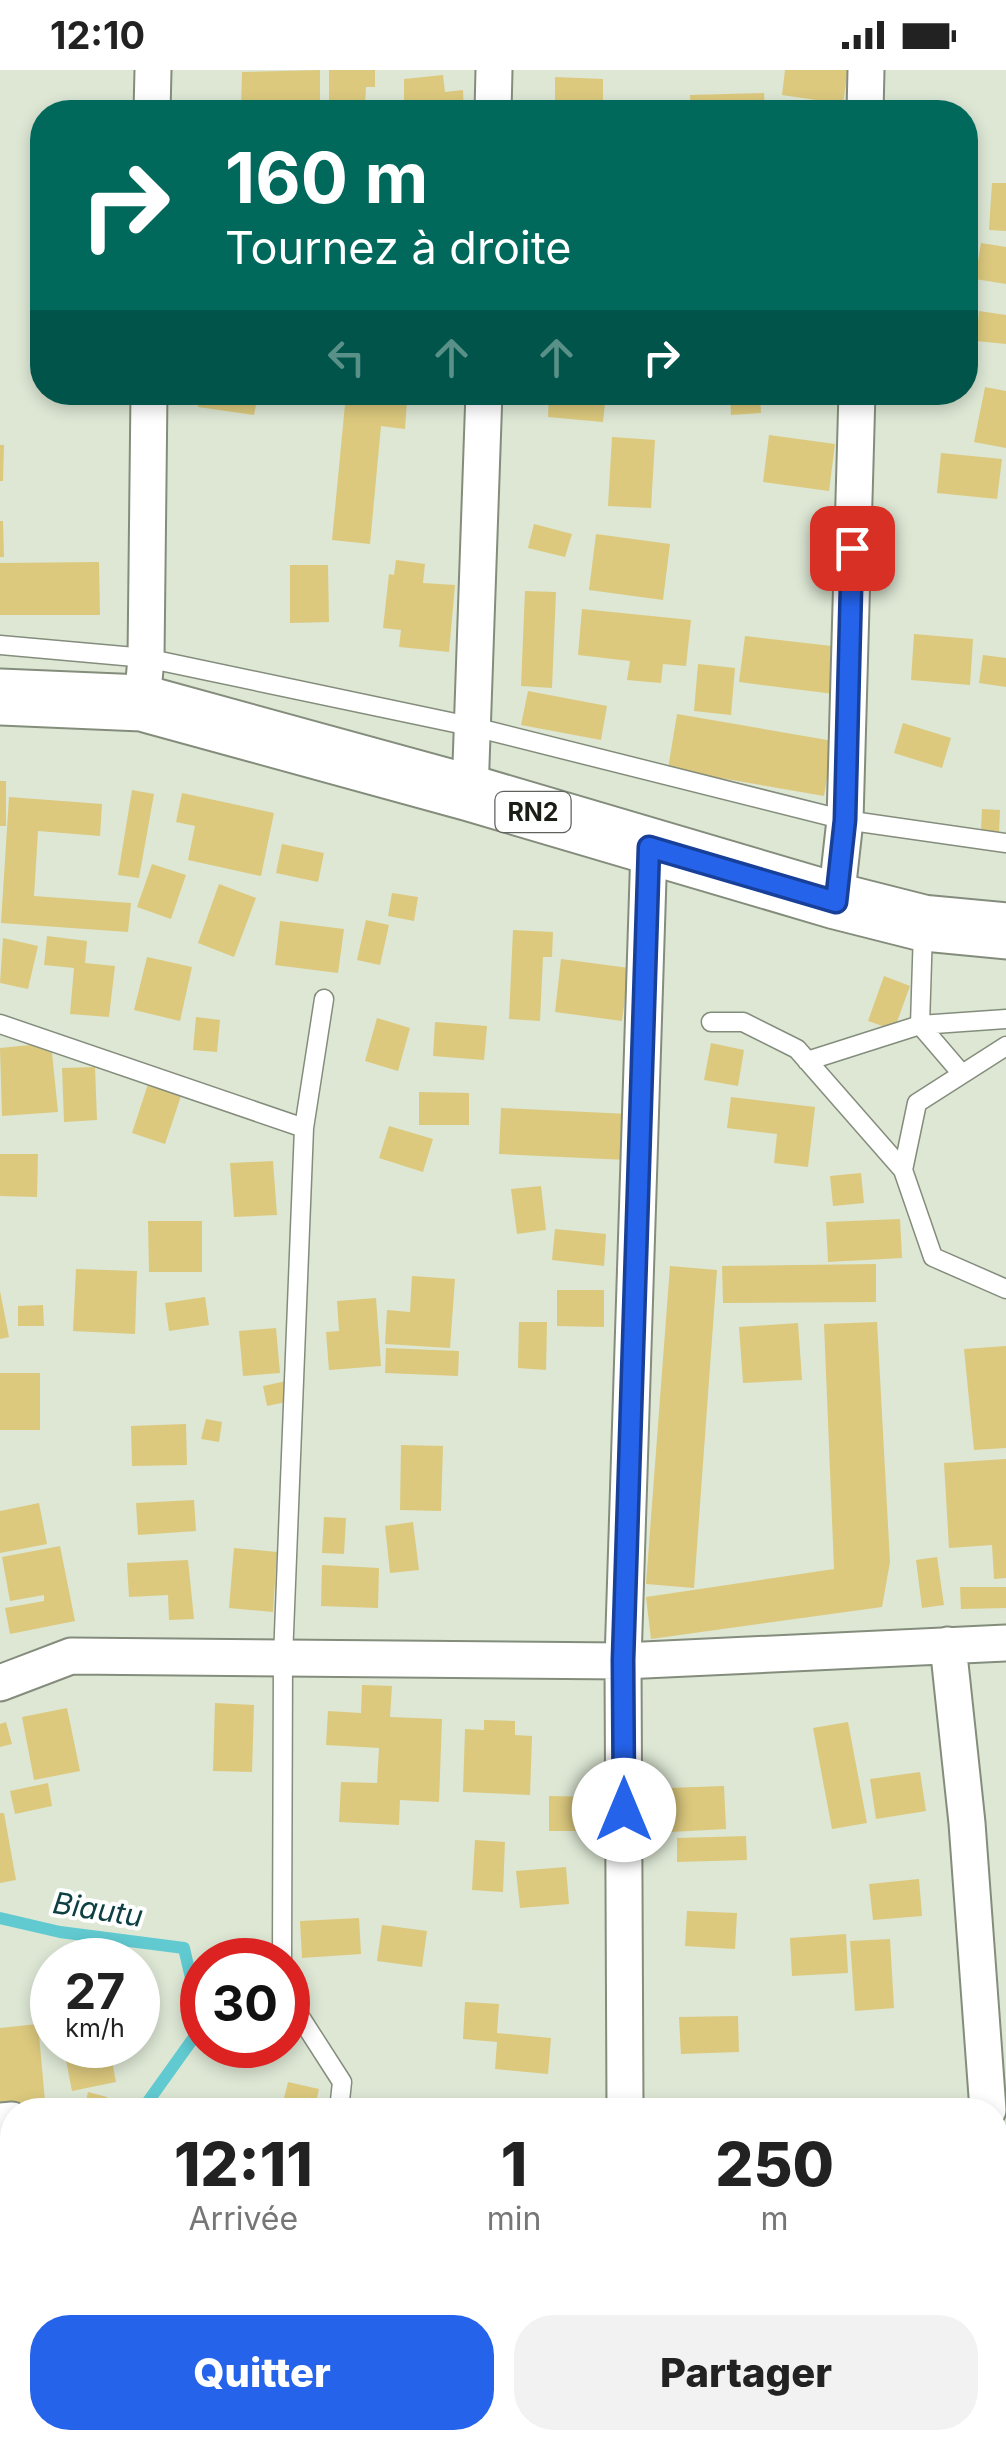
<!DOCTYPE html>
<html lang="fr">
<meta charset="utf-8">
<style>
:root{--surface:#fff;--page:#f2f2f2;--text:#222;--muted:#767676;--accent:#2563eb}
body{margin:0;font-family:Inter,sans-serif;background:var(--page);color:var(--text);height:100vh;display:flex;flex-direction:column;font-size:38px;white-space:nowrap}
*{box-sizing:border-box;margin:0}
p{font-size:32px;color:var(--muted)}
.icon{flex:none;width:55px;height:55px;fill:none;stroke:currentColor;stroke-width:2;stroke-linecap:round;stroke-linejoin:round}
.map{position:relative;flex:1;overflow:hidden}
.drawer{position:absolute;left:0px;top:2028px;width:1008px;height:352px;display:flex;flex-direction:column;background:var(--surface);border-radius:40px 40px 0 0;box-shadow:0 5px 15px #0003}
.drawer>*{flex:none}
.guide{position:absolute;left:30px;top:30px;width:948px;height:305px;border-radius:40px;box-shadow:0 5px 15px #0003;background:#00695c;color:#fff;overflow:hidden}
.speed{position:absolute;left:30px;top:1868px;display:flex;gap:20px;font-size:50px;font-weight:700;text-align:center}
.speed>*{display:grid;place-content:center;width:130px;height:130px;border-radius:50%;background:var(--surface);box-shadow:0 5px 15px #0003;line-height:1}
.speed small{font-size:25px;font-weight:400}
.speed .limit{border:15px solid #d22;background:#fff;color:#111}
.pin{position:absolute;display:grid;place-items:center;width:85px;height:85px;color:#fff;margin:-42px;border-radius:20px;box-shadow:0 5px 15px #0006}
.me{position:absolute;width:110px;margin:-55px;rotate:0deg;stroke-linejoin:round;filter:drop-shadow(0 0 8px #0008)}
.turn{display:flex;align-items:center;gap:35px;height:210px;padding:0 30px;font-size:45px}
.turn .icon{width:130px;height:130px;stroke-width:2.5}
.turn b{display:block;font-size:70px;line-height:85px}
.lanes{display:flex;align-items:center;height:95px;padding:0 30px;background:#0003;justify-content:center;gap:50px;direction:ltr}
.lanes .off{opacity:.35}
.eta{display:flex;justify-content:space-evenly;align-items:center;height:170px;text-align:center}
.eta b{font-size:60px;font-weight:800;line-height:70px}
.action{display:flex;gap:20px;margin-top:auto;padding:20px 30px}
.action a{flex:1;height:115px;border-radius:40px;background:var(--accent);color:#fff;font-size:40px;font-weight:800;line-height:115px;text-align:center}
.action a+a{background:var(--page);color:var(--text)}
.status{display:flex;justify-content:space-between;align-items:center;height:70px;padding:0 50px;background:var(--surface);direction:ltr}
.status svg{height:28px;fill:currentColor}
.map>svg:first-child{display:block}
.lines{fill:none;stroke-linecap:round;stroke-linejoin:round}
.stream{stroke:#61cad1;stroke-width:12}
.building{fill:#dcc97e}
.service-casing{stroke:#848d7c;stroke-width:21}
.minor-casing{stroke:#848d7c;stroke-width:39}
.trunk-casing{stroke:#848d7c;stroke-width:59}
.service{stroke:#fff;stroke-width:18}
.minor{stroke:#fff;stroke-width:35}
.trunk{stroke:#fff;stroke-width:55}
.route-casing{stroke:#184099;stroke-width:25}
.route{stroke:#2563eb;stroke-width:18}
.labels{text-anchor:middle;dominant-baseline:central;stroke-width:8;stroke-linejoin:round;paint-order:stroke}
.shield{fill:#fff;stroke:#5f625d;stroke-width:2.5}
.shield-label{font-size:25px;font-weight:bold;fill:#1a1e17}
.water-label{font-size:30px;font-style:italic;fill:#0e4043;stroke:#fff}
</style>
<div class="status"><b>12:10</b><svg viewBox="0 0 49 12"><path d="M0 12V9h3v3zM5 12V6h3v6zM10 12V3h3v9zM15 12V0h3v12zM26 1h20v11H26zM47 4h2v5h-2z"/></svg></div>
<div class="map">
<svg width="1006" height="2379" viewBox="0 0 1006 2379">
<rect width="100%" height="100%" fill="#dde7d4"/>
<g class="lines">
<path class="stream" d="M0,1848L60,1862L184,1878L202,1956L142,2040
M0,2255L12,2233"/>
</g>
<path class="building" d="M320,0V39L241,37L242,2Z
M329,0H375V17H366L365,37H329Z
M785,0H848L843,34L782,25Z
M443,5L445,22L463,20L464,42H404V9Z
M555,7L603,9V40L555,39Z
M764,23L765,42H691L690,25Z
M992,113H1006V161L989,160Z
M981,173L1006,177V214L975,209Z
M979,241L1006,245V274L976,271Z
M985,317L1006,321V378L974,372Z
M200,322H295L294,335L257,330L254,345L198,337Z
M549,322L606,325L603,352L548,347Z
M730,322H760L761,343L731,345Z
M346,324L407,331L405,359L381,356L370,474L332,470Z
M769,365L835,374L829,421L763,412Z
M612,367L655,370L651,438L608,436Z
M0,375H4L3,411H0Z
M941,383L1002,389L997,429L937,423Z
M0,451H3L4,487H0Z
M534,454L572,464L565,487L528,478Z
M596,464L670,474L663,530L589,520Z
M396,490L425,494L423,513L455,515L449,582L399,577L401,560L383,558L389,504L394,505Z
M99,492L100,545H0V493Z
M290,495H328L329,552L290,553Z
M525,521L556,522L552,618L521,616Z
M582,539L691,550L686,596L663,594L661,613L627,610L630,591L578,585Z
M914,564L973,569L970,615L911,610Z
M745,566L840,577L834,624L739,612Z
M983,585L1006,588V617L979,613Z
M698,594L735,598L731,645L694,641Z
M528,621L607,636L601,670L521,655Z
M677,644L833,671L824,726L668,699Z
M903,653L951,668L942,698L894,683Z
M0,711H6V756H0Z
M132,720L154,724L139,808L118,805Z
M182,723L274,743L261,806L188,790L195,756L176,752Z
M9,727L102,734L100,766L38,761L34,826L131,833L128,862L1,853Z
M982,739L1000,740L999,762L981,760Z
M282,774L324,783L318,812L276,803Z
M152,794L186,805L171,849L137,837Z
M219,814L256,828L234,887L198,873Z
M392,823L418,827L414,851L388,846Z
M366,850L389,855L380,895L357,890Z
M280,851L344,859L338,903L275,895Z
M513,860L553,862L552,887H543L540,951L509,949Z
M47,866L87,871L85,893L115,896L109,947L70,944L74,898L44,895Z
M3,868L38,876L28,919L0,913Z
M147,887L192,897L180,951L134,940Z
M561,889L629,898L622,951L555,942Z
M884,906L910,916L894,960L868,951Z
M196,947L220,950L217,982L193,980Z
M377,948L410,958L398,1001L365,991Z
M435,952L487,956L484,990L433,986Z
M51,973L58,1042L2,1046L0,978Z
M711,973L744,980L738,1016L704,1010Z
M95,997L97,1050L64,1052L62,998Z
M148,1014L181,1026L165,1074L132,1063Z
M419,1022L469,1023V1055H419Z
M731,1027L815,1037L808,1097L774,1093L777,1064L727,1058Z
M501,1038L629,1044L627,1090L499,1084Z
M389,1056L433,1069L423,1102L379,1088Z
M0,1084H38L37,1127L0,1126Z
M273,1091L277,1145L234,1147L230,1093Z
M861,1103L864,1133L833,1136L830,1106Z
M541,1116L546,1160L517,1164L511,1119Z
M900,1149L902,1188L828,1192L826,1152Z
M148,1151H202V1202H149Z
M555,1159L606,1164L604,1196L552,1190Z
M876,1194V1232L723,1233L722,1196Z
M670,1196L717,1200L694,1518L646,1514Z
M76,1199L137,1201L135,1264L73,1261Z
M412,1206L455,1209L450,1278L385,1274L387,1240L410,1242Z
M557,1220H604V1257L557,1256Z
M0,1221L9,1267L0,1269Z
M205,1227L209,1255L169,1261L165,1233Z
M376,1228L381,1296L329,1300L326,1262L339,1261L337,1231Z
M43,1235L44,1256H18V1236Z
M519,1252H547L546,1300L518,1298Z
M877,1252L890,1492L882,1537L651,1569L646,1527L834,1499L824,1254Z
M798,1253L802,1310L743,1313L739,1257Z
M276,1258L280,1303L243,1306L239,1261Z
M1006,1276V1378L974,1380L964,1279Z
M386,1278L459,1281L458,1306L385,1303Z
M0,1303H40V1360H0Z
M291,1310L296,1330L267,1336L263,1316Z
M206,1349L222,1352L219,1372L201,1369Z
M186,1354L187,1395L132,1396L131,1356Z
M401,1375L443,1376L441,1441L400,1440Z
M1006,1389V1508L994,1509L992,1475L949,1478L944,1393Z
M194,1430L196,1461L138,1465L136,1433Z
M39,1433L47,1474L0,1483V1441Z
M324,1447L346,1448L344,1484L322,1483Z
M413,1452L419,1500L390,1503L385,1456Z
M60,1476L75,1551L10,1564L5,1538L44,1531V1525L10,1531L2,1487Z
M234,1478L277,1482L273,1542L229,1538Z
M937,1487L944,1535L922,1538L916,1490Z
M188,1490L194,1549L169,1550L168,1525L129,1527L127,1493Z
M322,1495L379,1498L378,1538L321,1536Z
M960,1517H1006V1538L961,1539Z
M362,1615L392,1616L390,1647L442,1649L439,1732L400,1730L399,1755L339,1752L341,1712L377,1713L379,1678L326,1675L328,1641L361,1643Z
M215,1633L254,1635L252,1702L213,1701Z
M67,1638L80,1701L34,1710L22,1647Z
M484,1650L515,1651V1665L532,1666L530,1725L463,1722L465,1659L484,1660Z
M6,1652L12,1674L0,1677V1654Z
M848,1652L867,1753L832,1759L813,1658Z
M920,1702L926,1741L876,1749L870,1709Z
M48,1713L52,1736L15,1744L10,1721Z
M724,1716L726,1759L671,1762L668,1718Z
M549,1726L597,1727V1761H549Z
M0,1743H4L16,1810L0,1813Z
M746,1766L747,1790L677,1792V1768Z
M475,1770L505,1772L503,1822L472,1820Z
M566,1797L569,1834L520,1838L516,1801Z
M919,1809L922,1846L873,1850L869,1814Z
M687,1841L737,1843L735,1879L685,1876Z
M359,1848L361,1884L302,1888L300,1851Z
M382,1855L427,1861L422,1897L377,1891Z
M846,1864L848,1903L792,1906L790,1868Z
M890,1869L894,1938L855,1941L850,1871Z
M465,1932L499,1934L497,1963L551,1968L548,2004L495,1999L497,1972L463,1969Z
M738,1946L739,1982L681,1984L679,1947Z
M38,1954L45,2031L0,2034V1958Z
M88,1975H109L116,2012L72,2021L64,1980Z
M288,2012L319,2019L314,2040H281Z
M88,2022L107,2027L104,2040H84Z
M235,2032L262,2039V2040H234Z
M151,2368H194L193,2379H150Z
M265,2368H301L299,2379H263Z
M518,2368H593V2379H518Z
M690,2368H736L737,2379H691Z
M101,2371L145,2373L144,2379H100Z"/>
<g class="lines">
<defs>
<path id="service" d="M0,575L146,588L474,657L845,750L1006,773
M923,860L920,955L962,1004
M711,952H743L797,979L903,1100
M0,954L304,1058
M1006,976L917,1033L903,1100L933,1187L1006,1219
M807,991L920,955L1006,949
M282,1890L283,1588L304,1058L324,929
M288,1928L342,2012L339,2040"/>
<path id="minor" d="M152,42L153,0
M493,42L494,0
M865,42L866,0
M142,633L146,588L149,322
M470,723L484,322
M836,831L845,750L857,322
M948,1575L967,1753L988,2040
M0,1613L71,1586L623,1591L1006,1573
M625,2040L623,1591L649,777
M0,2051L12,2050
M995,2138L1006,2265
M638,2368L639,2379"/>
<path id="trunk" d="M0,627L142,633L470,723L836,831L923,853L1006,861"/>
</defs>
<use href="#service" class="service-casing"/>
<use href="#minor" class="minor-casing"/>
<use href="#trunk" class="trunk-casing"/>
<use href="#service" class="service"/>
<use href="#minor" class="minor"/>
<use href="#trunk" class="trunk"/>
</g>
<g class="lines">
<defs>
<path id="route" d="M624,1740L623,1590L649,777L836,832L845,750L852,478"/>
</defs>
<use href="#route" class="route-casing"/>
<use href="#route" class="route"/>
</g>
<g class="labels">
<rect class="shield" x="495.5" y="722" width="75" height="40" rx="8"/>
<g class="shield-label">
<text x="533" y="742">RN2</text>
</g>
<g class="water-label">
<text transform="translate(98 1839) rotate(9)">Biautu</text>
</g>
</g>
</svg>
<div class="speed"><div>27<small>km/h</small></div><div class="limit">30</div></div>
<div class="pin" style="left:852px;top:478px;background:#d93025"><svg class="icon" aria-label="arrive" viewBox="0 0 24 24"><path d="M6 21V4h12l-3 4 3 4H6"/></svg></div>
<svg class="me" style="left:624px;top:1740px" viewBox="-20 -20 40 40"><circle r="19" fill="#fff"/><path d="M0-13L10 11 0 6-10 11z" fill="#2563eb"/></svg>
<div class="guide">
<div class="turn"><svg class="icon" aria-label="right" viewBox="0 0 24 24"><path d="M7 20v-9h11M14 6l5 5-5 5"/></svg><div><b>160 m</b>Tournez à droite</div></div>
<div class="lanes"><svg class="icon off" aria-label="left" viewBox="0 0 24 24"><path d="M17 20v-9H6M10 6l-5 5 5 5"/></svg><svg class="icon off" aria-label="ahead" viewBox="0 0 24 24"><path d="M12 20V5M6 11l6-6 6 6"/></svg><svg class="icon off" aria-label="ahead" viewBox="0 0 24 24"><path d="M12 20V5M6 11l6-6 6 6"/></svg><svg class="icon" aria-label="right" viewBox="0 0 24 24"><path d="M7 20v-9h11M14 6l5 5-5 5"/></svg></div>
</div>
<section class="drawer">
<div class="eta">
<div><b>12:11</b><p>Arrivée</p></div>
<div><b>1</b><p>min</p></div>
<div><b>250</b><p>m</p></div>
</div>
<div class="action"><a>Quitter</a><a>Partager</a></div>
</section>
</div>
